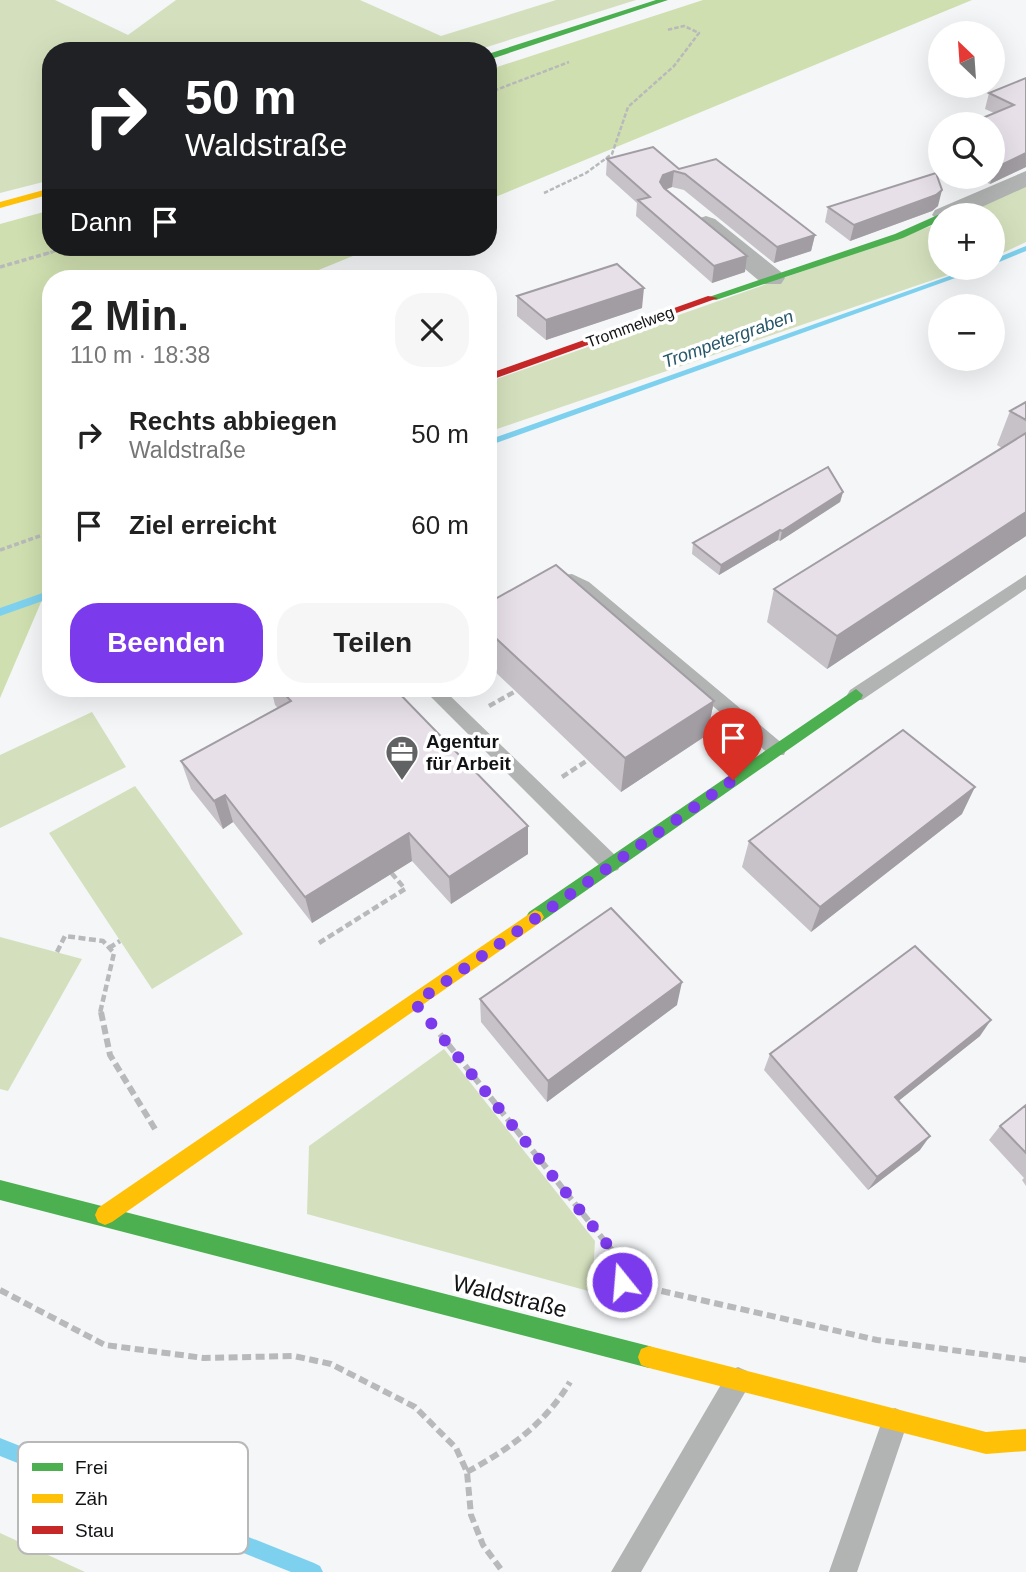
<!DOCTYPE html>
<html lang="de">
<meta charset="utf-8">
<style>
:root{--surface:#fff;--page:#f6f6f6;--text:#222;--muted:#767676;--accent:#7c3aed}
body{margin:0;font-family:Helvetica,sans-serif;background:var(--page);color:var(--text);height:100vh;display:flex;flex-direction:column;font-size:26px;white-space:nowrap}
*{box-sizing:border-box;margin:0}
p{font-size:23px;color:var(--muted)}
.icon{flex:none;width:38px;height:38px;fill:none;stroke:currentColor;stroke-width:2;stroke-linecap:round;stroke-linejoin:round}
.map{position:relative;flex:1;overflow:hidden}
.sheet{position:absolute;left:42px;top:270px;width:455px;height:427px;display:flex;flex-direction:column;background:var(--surface);border-radius:28px;box-shadow:0 7px 28px #0002}
.sheet>*{flex:none}
.banner{position:absolute;left:42px;top:42px;width:455px;height:214px;border-radius:28px;box-shadow:0 7px 28px #0002;background:#202124;color:#fff;overflow:hidden}
.needle{width:46px;rotate:335deg}
.buttons{position:absolute;left:928px;top:21px;display:grid;gap:14px}
.buttons a{display:grid;place-items:center;width:77px;height:77px;border-radius:50%;background:var(--surface);box-shadow:0 7px 28px #0002;font-size:35px}
.pin{position:absolute;display:grid;place-items:center;width:60px;height:60px;color:#fff;margin:-72px -30px;border-radius:50% 50% 50% 0;rotate:-45deg;box-shadow:0 0 7px #0007}
.pin .icon{rotate:45deg}
.me{position:absolute;width:77px;margin:-38px;rotate:343deg;stroke-linejoin:round;filter:drop-shadow(0 0 5px #0008)}
.turn{display:flex;align-items:center;gap:24px;height:147px;padding:0 28px;font-size:32px}
.turn .icon{width:91px;height:91px;stroke-width:2.5}
.turn b{display:block;font-size:49px;line-height:60px}
.then{display:flex;align-items:center;height:66px;padding:0 28px;background:#0003;gap:14px;font-size:26px}
.round{display:grid;place-items:center;flex:none;width:74px;height:74px;border-radius:28px;background:var(--page)}
.summary{display:flex;align-items:center;justify-content:space-between;height:119px;padding:0 28px}
h1{font-size:42px;font-weight:800;line-height:52px}
.button{display:flex;gap:14px;margin-top:auto;padding:14px 28px}
.button a{flex:1;height:80px;border-radius:28px;background:var(--accent);color:#fff;font-size:28px;font-weight:800;line-height:80px;text-align:center}
.button a+a{background:var(--page);color:var(--text)}
ul{padding:0;list-style:none}
li{display:flex;align-items:center;gap:21px;height:91px;padding:0 28px}
li div{flex:1}
li b{display:block;font-size:26px}
li em{font-style:normal}
.map>svg:first-child{display:block}
.green{fill:#d4e0bd}
.forest{fill:#cfdfaf}
.lines{fill:none;stroke-linecap:round;stroke-linejoin:round}
.stream{fill:#7ed1ee;fill-rule:evenodd}
.path-far3{stroke:#b8b9ba;stroke-width:2.5;stroke-dasharray:4.5 2;stroke-linecap:butt}
.path-far2{stroke:#b8b9ba;stroke-width:3.5;stroke-dasharray:5 2.5;stroke-linecap:butt}
.path-far1{stroke:#b8b9ba;stroke-width:4.5;stroke-dasharray:7 3.5;stroke-linecap:butt}
.path{stroke:#b8b9ba;stroke-width:6;stroke-dasharray:9 4.5;stroke-linecap:butt}
.lane{fill:#b2b3b3;fill-rule:evenodd}
.street{fill:#b2b3b3;fill-rule:evenodd}
.fast{fill:#4caf50;fill-rule:evenodd}
.slow{fill:#ffc107;fill-rule:evenodd}
.jam{fill:#c62828;fill-rule:evenodd}
.wall{fill:#c7c1c8}
.shaded-wall{fill:#a29da3}
.building{fill:#e7e0e9;stroke:#a29da3;stroke-width:2}
.route{stroke:#7c3aed;stroke-width:12;stroke-dasharray:0 21.6}
.labels{text-anchor:middle;dominant-baseline:central;stroke-width:7;stroke-linejoin:round;paint-order:stroke}
.far-street-label{font-size:16px;fill:#121314;stroke:#fff}
.far-water-label{font-size:18px;font-style:italic;fill:#265668;stroke:#fff}
.poi-label{font-size:19px;font-weight:bold;fill:#121314;stroke:#fff;text-anchor:start}
.near-street-label{font-size:23px;fill:#121314;stroke:#fff}
.key{fill:#fff;stroke:#b8b8b8;stroke-width:2}
.key-label{font-size:19px;fill:#121314}
</style>
<div class="map">
<svg width="1026" height="1572" viewBox="0 0 1026 1572">
<rect width="100%" height="100%" fill="#f4f6f8"/>
<path class="green" d="M0,0H55L128,35L176,0H360L441,36L556,0H636L474,51H51V180L0,193Z
M1026,183V242L992,258V215H956Z
M940,223V268H968L488,432V382Z
M92,712L126,767L0,828V755Z
M135,786L243,934L152,989L49,833Z
M0,937L82,959L8,1091L0,1089Z
M444,1049L595,1241L592,1292L307,1214L309,1146Z
M0,1533L85,1572H0Z"/>
<path class="forest" d="M703,0H972L488,200V70Z
M51,210V247H375L299,278H51V579L0,698V224Z"/>
<g class="lines">
<path class="stream" d="M1026,246V251L992,265V260Z
M972,268H983L488,446V440Z
M51,590V598L0,616V608Z
M0,1438L314,1563L320,1566L323,1572H291L0,1456Z"/>
<path class="path-far3" d="M488,93L569,62
M544,193L586,173L612,154L628,107L674,66L699,33L684,26L667,30
M45,254L70,247"/>
<path class="path-far2" d="M0,267L52,252
M0,550L51,532"/>
<path class="path-far1" d="M489,706L516,691
M562,777L588,760
M319,943L405,889L389,870
M109,948L120,941
M57,952L65,936L103,941L114,953L100,1013"/>
<path class="path" d="M101,1012L110,1055L155,1129
M440,1034L618,1258L622,1282L612,1300
M622,1282L877,1340L1026,1360
M0,1290L105,1345L204,1358L294,1356L331,1364L415,1407L456,1448L467,1472L471,1515L483,1545L503,1572
M467,1472C509,1449 545,1424 570,1382"/>
<path class="lane" d="M572,574L589,582L784,745L786,750L784,755H770L577,590C565,584 549,593 541,582L549,576Z
M1026,575V589L862,700H850L847,695L850,690Z
M422,688H442L618,858L621,864L618,870L611,872L604,870Z
M738,1367L747,1371L751,1380L747,1389L641,1572H611L729,1371Z
M895,1408L904,1412L908,1421L857,1572H829L882,1421L886,1412Z"/>
<path class="street" d="M1026,171V187L964,215H940V221L932,215L935,210Z
M706,216L715,219L781,272L785,278L781,284H763L697,229L693,224L697,219Z"/>
<path class="fast" d="M656,0H668L488,60V54Z
M940,214L944,215H940V221L903,238L716,300L706,298L895,234Z
M856,689L863,695L861,699L541,922L535,924L529,922L526,917L529,912Z
M0,1180L649,1346L657,1349L660,1357L657,1365L649,1368L0,1200Z"/>
<path class="slow" d="M51,188V194L0,208V202Z
M535,910L541,912L544,917L541,922L112,1222L105,1225L98,1222L95,1215L98,1208Z
M649,1346L986,1432L1026,1429V1451L986,1454L649,1368L641,1365L638,1357L641,1349Z"/>
<path class="jam" d="M708,296L718,298L488,381V374Z"/>
</g>
<path class="wall" d="M1026,78V167L990,184L976,177H992V124L994,113L985,109L989,93Z
M607,159L679,169L815,235L811,251L774,263L684,190L672,187L666,189L745,272L712,283L636,216L637,203L606,175Z
M938,206L932,211L850,241L825,222L828,207Z
M517,296L642,308L546,340L517,316Z
M1026,402V536L827,669L767,622L774,589L1002,448L997,445L1010,411Z
M843,492L840,502L780,541L778,540L719,575L692,554L693,543Z
M488,603L714,701L707,735L621,792L488,665Z
M271,688H394L528,854L451,904L412,861L312,923L233,822L223,829L191,789L181,761L278,708L275,705Z
M962,814L811,932L742,867L749,841Z
M480,999L677,1005L547,1102L481,1022Z
M980,1036L898,1101L920,1150L868,1190L764,1070L770,1054Z
M1026,1105V1186L1022,1180L1024,1178L989,1140L1000,1126Z"/>
<path class="shaded-wall" d="M1026,153V167L990,184L995,168Z
M674,171L672,187L662,191L660,182L663,175Z
M942,190L938,206L932,211L850,241L854,225Z
M815,235L811,251L774,263L777,247Z
M747,256L745,272L712,283L714,266Z
M644,288L642,308L546,340V320Z
M843,492L840,502L780,541L782,531Z
M1026,512V536L827,669L837,636Z
M780,530L778,540L719,575L721,565Z
M714,701L707,735L621,792L625,758Z
M975,787L962,814L811,932L820,907Z
M225,795L233,822L223,829L214,801Z
M528,826V854L451,904L449,877Z
M409,833L412,861L312,923L305,897Z
M682,982L677,1005L547,1102L548,1081Z
M991,1020L980,1036L886,1111L895,1097Z
M930,1136L920,1150L868,1190L877,1177Z"/>
<path class="building" d="M1026,78V153L995,168L992,167V124H968L1014,105L989,93Z
M653,147L679,169L716,159L815,235L777,247L685,174L674,171L663,175L660,182L664,188L747,256L714,266L638,200L650,197L607,159Z
M936,173L942,190L936,195L854,225L828,207Z
M617,264L644,288L546,320L517,296Z
M1026,402V420L1010,411Z
M1026,433V512L837,636L774,589Z
M828,467L843,492L782,531L780,530L721,565L693,543Z
M556,565L714,701L625,758L488,631V603Z
M279,688H394L528,826L449,877L409,833L305,897L225,795L214,801L181,761L291,701Z
M903,730L975,787L820,907L749,841Z
M611,908L682,982L548,1081L480,999Z
M915,946L991,1020L895,1097L930,1136L877,1177L770,1054Z
M1026,1105V1153L1000,1126Z"/>
<g class="lines">
<path class="route" d="M622,1282L618,1258L415,1003L733,780"/>
</g>
<defs>
<symbol id="office-pin" viewBox="-11 -11 22 30"><path d="M0 17L-7.5 6A9.5 9.5 0 1 1 7.5 6Z" fill="#616264" stroke="#fff"/><path d="M-6-3h4V-5.5h4V-3h4V5H-6ZM-1-4.5V-3h2v-1.5ZM-6 0V1H6V0Z" fill="#fff"/></symbol>
</defs>
<g fill-rule="evenodd">
<use href="#office-pin" x="383" y="733" width="38" height="52"/>
</g>
<g class="labels">
<g class="far-street-label">
<text transform="translate(630 327) rotate(-20)">Trommelweg</text>
</g>
<g class="far-water-label">
<text transform="translate(728 339) rotate(-20)">Trompetergraben</text>
</g>
<g class="poi-label">
<text x="426" y="741">Agentur<tspan x="426" dy="22">für Arbeit</tspan></text>
</g>
<g class="near-street-label">
<text transform="translate(510 1296) rotate(14)">Waldstraße</text>
</g>
</g>
<rect x="18" y="1442" width="230" height="112" rx="10" class="key"/>
<rect x="32" y="1463" width="31" height="8" fill="#4caf50"/>
<rect x="32" y="1494" width="31" height="9" fill="#ffc107"/>
<rect x="32" y="1526" width="31" height="8" fill="#c62828"/>
<g class="key-label">
<text x="75" y="1474">Frei</text>
<text x="75" y="1505">Zäh</text>
<text x="75" y="1537">Stau</text>
</g>
</svg>
<div class="buttons">
<a><svg class="needle" viewBox="-14 -14 28 28"><path d="M0-13l5 13h-10z" fill="#e53935"/><path d="M0 13l5-13h-10z" fill="#767676"/></svg></a>
<a><svg class="icon" aria-label="search" viewBox="0 0 24 24"><circle cx="10" cy="10" r="6"/><path d="M15 15l6 6"/></svg></a>
<a>+</a>
<a>−</a>
</div>
<div class="pin" style="left:733px;top:780px;background:#d93025"><svg class="icon" aria-label="arrive" viewBox="0 0 24 24"><path d="M6 21V4h12l-3 4 3 4H6"/></svg></div>
<svg class="me" style="left:622px;top:1282px" viewBox="-20 -20 40 40"><circle r="17" fill="#7c3aed" stroke="#fff" stroke-width="3"/><path d="M0-11L8 9 0 5-8 9z" fill="#fff"/></svg>
<div class="banner">
<div class="turn"><svg class="icon" aria-label="right" viewBox="0 0 24 24"><path d="M7 20v-9h11M14 6l5 5-5 5"/></svg><div><b>50 m</b>Waldstraße</div></div>
<div class="then">Dann<svg class="icon" aria-label="arrive" viewBox="0 0 24 24"><path d="M6 21V4h12l-3 4 3 4H6"/></svg></div>
</div>
<section class="sheet">
<div class="summary"><div><h1>2 Min.</h1><p>110 m · 18:38</p></div><a class="round"><svg class="icon" aria-label="close" viewBox="0 0 24 24"><path d="M6 6l12 12M18 6L6 18"/></svg></a></div>
<ul>
<li><svg class="icon" aria-label="right" viewBox="0 0 24 24"><path d="M7 20v-9h11M14 6l5 5-5 5"/></svg><div><b>Rechts abbiegen</b><p>Waldstraße</p></div><em>50 m</em></li>
<li><svg class="icon" aria-label="arrive" viewBox="0 0 24 24"><path d="M6 21V4h12l-3 4 3 4H6"/></svg><div><b>Ziel erreicht</b></div><em>60 m</em></li>
</ul>
<div class="button"><a>Beenden</a><a>Teilen</a></div>
</section>
</div>
